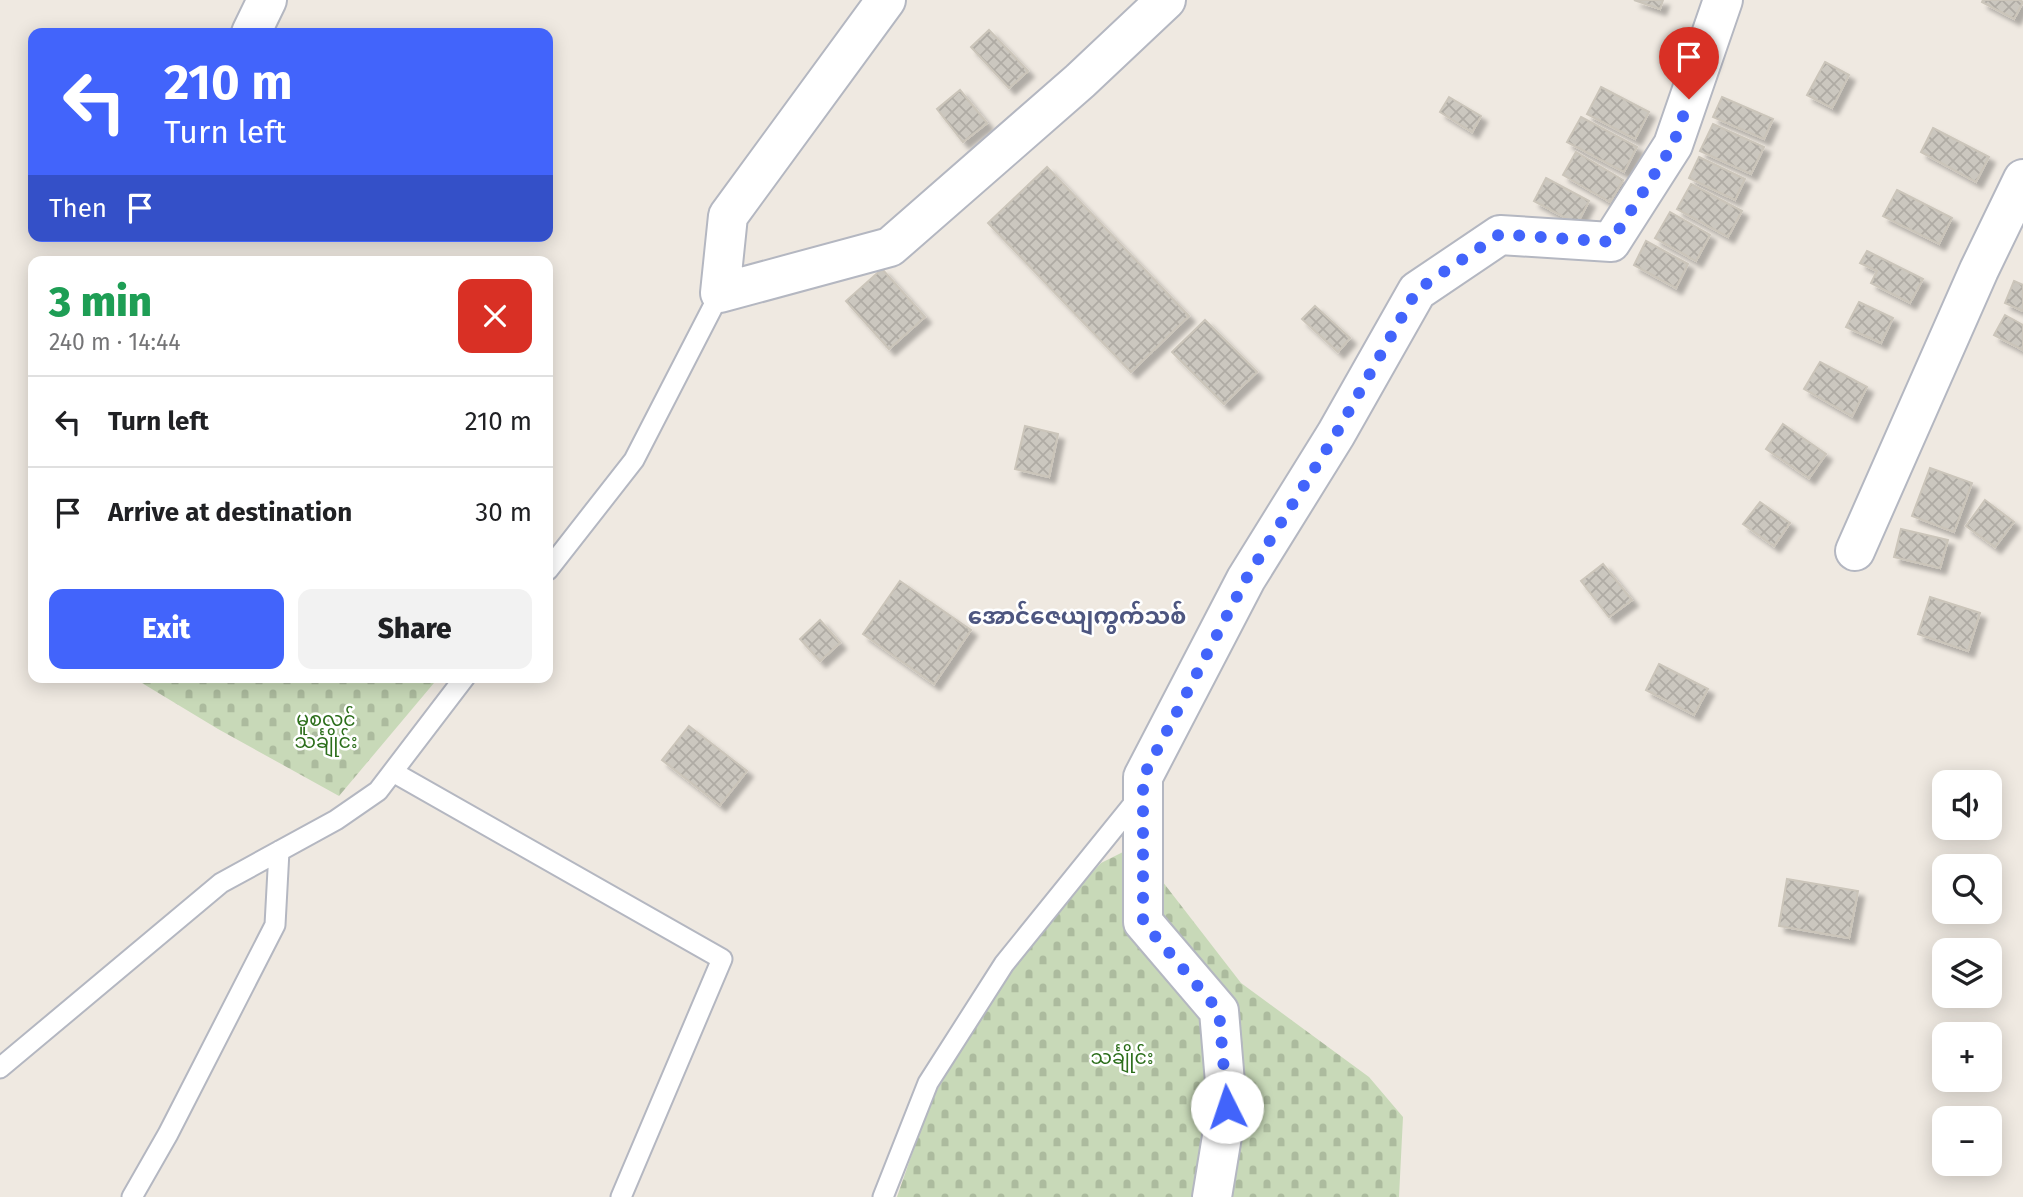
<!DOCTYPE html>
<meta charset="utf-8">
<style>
:root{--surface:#fff;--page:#f2f2f2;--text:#202124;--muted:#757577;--line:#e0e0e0;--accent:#4264fb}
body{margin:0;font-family:"Fira Sans","Noto Sans Myanmar",sans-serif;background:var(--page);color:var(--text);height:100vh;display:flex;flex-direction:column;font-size:26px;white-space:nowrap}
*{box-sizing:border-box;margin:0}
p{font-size:23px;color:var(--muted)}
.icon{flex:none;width:38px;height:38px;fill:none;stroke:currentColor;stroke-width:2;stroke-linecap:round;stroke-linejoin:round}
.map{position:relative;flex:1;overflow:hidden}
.side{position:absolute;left:28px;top:256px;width:525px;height:427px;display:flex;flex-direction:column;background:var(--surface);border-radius:14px;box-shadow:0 4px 18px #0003}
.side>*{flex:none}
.hud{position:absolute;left:28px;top:28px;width:525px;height:214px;border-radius:14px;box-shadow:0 4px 18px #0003;background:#4264fb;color:#fff;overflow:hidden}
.fabs{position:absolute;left:1932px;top:770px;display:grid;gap:14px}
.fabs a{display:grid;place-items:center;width:70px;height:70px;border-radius:14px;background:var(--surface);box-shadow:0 4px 18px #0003;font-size:35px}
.pin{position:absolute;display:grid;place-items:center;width:60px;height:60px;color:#fff;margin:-72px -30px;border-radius:50% 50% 50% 0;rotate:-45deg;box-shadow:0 0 7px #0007}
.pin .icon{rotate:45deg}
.me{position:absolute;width:77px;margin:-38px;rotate:356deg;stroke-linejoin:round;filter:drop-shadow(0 0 5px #0008)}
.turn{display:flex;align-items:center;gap:24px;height:147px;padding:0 21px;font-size:32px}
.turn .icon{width:91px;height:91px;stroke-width:2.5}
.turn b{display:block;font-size:49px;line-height:60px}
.then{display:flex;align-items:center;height:66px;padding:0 21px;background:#0003;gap:14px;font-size:26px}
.round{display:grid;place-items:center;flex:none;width:74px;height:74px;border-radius:14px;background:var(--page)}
.headline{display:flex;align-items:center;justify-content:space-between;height:119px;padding:0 21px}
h1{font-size:42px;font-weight:800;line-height:52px;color:#1e9e55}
.cta{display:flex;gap:14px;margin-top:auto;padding:14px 21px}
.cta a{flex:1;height:80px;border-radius:14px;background:var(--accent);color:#fff;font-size:28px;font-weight:800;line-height:80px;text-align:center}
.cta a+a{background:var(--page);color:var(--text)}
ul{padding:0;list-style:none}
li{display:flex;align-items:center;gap:21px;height:91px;padding:0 21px;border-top:2px solid var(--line)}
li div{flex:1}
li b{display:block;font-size:26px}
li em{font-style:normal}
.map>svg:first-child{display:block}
.cemetery{fill:url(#cemetery-stones)}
.building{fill:url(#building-cross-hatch);stroke:#cbc5ba;stroke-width:2;filter:url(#shadow)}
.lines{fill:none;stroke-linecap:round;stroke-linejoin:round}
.lane-casing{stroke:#b4b7c1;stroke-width:23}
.street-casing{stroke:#b4b7c1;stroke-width:42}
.lane{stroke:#fff;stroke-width:19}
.street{stroke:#fff;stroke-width:38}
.route{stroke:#4264fb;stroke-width:12;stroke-dasharray:0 21.6}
.labels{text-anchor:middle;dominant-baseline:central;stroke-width:5;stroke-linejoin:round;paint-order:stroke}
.park-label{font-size:19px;fill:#2c6e1b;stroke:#fff}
.quarter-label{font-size:23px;font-weight:bold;fill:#4d5680;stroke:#fff}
</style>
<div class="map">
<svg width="2023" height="1197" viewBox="0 0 2023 1197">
<defs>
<pattern id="cemetery-stones" width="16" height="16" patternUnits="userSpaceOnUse" patternTransform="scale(1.75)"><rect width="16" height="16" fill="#c8d9b8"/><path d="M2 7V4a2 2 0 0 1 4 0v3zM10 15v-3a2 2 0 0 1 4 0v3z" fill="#acbb9e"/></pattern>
<pattern id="building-cross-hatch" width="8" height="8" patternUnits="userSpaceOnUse" patternTransform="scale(1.75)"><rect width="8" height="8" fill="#cbc7bf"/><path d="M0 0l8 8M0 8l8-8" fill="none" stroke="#afaba4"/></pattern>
<filter id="shadow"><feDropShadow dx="6" dy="6" stdDeviation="2" flood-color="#0004"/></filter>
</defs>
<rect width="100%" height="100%" fill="#efe9e1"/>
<path class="cemetery" d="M132,677H439L339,796L218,729Z
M1135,846L1241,983L1369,1077L1403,1117L1399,1197H897L930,1102L984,1011L1041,929L1101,863Z"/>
<path class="building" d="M1634,0H1663L1660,9Z
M1983,0H2020L2023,2L2014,19L1982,2Z
M989,30L1028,71L1009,88L971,47Z
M1825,62L1849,75L1832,108L1807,95Z
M1601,87L1649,112L1635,139L1587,114Z
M960,90L987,123L963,142L937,109Z
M1449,97L1481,116L1472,132L1440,112Z
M1722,97L1773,119L1764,139L1713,117Z
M1581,117L1637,147L1624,172L1567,142Z
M1713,124L1764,147L1751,174L1700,151Z
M1933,128L1989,157L1976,182L1921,152Z
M1576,152L1623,180L1610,202L1563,175Z
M1699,157L1745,179L1735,200L1689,178Z
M1047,167L1189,316L1131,372L988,223Z
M1546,178L1589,201L1577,224L1534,201Z
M1691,184L1742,211L1728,237L1677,209Z
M1897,190L1952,218L1939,244L1883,216Z
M1670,212L1710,235L1696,261L1655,238Z
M1646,241L1688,264L1676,288L1634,265Z
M1867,251L1923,279L1910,303L1871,283L1877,271L1860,263Z
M882,269L925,317L889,349L846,301Z
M2014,281L2023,285V311L2005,303Z
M1859,302L1893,318L1881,343L1846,327Z
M1315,306L1350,338L1338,352L1302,319Z
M2005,315L2023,325V350L1994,335Z
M1205,320L1257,372L1224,404L1172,352Z
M1820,362L1867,387L1852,416L1804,389Z
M1783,424L1826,454L1809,478L1766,449Z
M1025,426L1058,434L1049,477L1015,469Z
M1930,468L1972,483L1954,532L1912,516Z
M1985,500L2014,522L1995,547L1966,526Z
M1760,502L1790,523L1774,546L1743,524Z
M1901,529L1948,540L1940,568L1894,557Z
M1603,564L1632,600L1609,617L1581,581Z
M900,581L971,630L934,684L863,634Z
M1930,597L1980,613L1968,651L1918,634Z
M820,620L840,643L820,661L800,639Z
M1659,664L1708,689L1694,715L1646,690Z
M689,726L747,771L720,805L662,760Z
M1787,879L1858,891L1849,938L1779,926Z"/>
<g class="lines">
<defs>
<path id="lane" d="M548,570L634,460L720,293
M393,772L722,959L621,1197
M0,1068L221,883L336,820L378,791L465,677
M132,1197L168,1134L275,925L279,851
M883,1197L928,1083L1004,964L1139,797"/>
<path id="street" d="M886,0L728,216L720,293L890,247L1080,81L1166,0
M251,33L267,0
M1855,551L1979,270L2023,179
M1212,1197L1227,1106L1219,1011L1143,922V777L1246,579L1336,434L1417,291L1500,235L1611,242L1673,145L1723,0"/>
</defs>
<use href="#lane" class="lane-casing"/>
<use href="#street" class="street-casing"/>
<use href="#lane" class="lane"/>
<use href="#street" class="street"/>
</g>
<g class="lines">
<path class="route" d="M1227,1107L1219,1011L1143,922V777L1246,579L1336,434L1417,290L1500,234L1611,242L1673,145L1689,99"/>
</g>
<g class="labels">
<g class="park-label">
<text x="326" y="719">မူစလင်<tspan x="326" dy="22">သင်္ချိုင်း</tspan></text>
<text x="1122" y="1057">သင်္ချိုင်း</text>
</g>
<g class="quarter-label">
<text x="1077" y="616">အောင်ဇေယျကွက်သစ်</text>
</g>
</g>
</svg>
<div class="fabs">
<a><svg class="icon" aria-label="sound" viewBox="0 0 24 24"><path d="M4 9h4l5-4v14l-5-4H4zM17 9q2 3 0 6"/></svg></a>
<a><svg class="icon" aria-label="search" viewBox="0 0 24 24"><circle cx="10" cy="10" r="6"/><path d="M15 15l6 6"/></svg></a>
<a><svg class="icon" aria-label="layers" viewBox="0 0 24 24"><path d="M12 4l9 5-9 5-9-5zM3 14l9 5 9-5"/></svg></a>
<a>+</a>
<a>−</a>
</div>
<div class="pin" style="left:1689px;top:99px;background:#d93025"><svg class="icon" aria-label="arrive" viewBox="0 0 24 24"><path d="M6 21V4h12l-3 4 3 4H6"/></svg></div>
<svg class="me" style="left:1227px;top:1107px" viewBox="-20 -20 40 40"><circle r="19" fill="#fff"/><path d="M0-13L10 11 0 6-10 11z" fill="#4264fb"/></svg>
<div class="hud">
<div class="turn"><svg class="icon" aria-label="left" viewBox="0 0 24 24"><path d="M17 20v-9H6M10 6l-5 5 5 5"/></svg><div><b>210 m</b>Turn left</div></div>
<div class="then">Then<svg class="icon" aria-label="arrive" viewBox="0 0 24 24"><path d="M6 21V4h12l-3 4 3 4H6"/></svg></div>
</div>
<section class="side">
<div class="headline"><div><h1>3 min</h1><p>240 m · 14:44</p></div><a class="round" style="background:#d93025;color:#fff"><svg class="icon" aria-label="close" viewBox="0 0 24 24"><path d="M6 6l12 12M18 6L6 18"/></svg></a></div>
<ul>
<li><svg class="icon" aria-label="left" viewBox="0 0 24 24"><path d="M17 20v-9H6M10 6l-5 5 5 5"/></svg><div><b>Turn left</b></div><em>210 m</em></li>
<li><svg class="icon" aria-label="arrive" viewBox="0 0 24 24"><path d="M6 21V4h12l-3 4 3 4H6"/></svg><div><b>Arrive at destination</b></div><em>30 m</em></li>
</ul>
<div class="cta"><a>Exit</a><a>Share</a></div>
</section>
</div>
